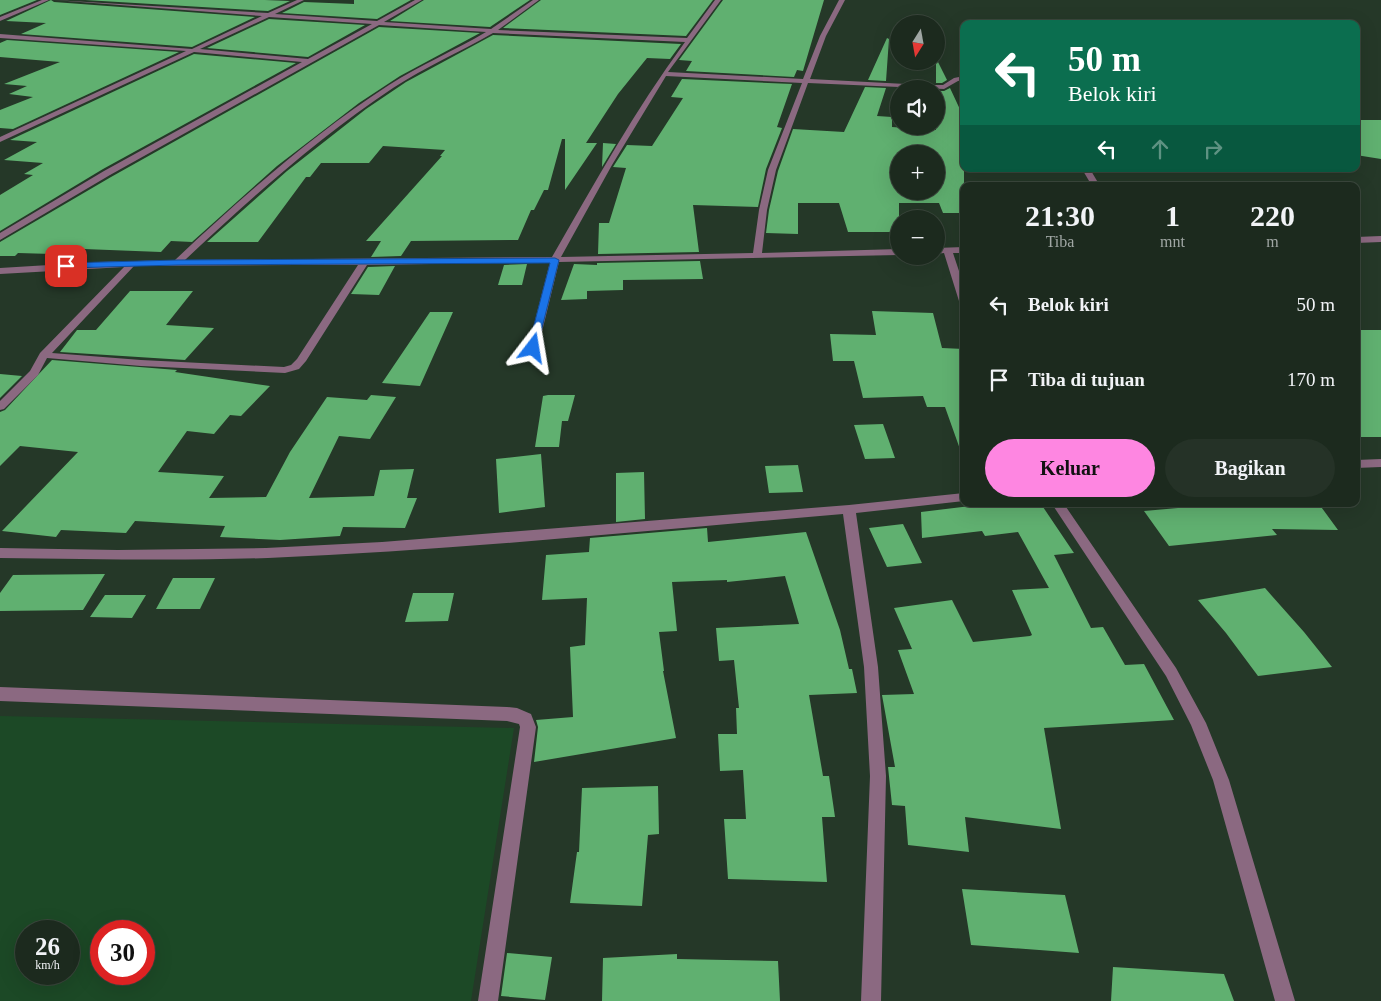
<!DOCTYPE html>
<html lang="id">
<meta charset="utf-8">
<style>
:root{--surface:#1c2a1e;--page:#253227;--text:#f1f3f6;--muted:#a0a7a4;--line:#3a463c;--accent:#fe86e1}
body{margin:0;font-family:"Times New Roman",serif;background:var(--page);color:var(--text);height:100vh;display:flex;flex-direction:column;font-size:19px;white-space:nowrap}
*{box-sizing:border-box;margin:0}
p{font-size:16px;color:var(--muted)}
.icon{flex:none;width:28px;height:28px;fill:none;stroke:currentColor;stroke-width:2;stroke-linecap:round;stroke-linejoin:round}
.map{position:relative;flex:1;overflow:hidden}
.panel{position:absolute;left:960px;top:182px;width:400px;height:325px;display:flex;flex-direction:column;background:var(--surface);border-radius:10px;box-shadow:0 5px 20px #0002,0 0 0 1px var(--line)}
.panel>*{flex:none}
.hud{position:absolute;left:960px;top:20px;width:400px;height:152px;border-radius:10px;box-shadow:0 5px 20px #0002,0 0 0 1px var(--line);background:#0b6e4f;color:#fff;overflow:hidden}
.needle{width:32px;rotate:191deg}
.buttons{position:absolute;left:890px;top:15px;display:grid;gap:10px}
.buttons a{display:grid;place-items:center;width:55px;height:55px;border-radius:50%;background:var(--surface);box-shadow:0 5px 20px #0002,0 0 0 1px var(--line);font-size:25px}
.speed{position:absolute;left:15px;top:920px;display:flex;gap:10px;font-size:25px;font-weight:700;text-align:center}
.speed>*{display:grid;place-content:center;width:65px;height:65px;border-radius:50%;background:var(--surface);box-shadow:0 5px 20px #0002,0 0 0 1px var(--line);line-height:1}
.speed small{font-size:12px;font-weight:400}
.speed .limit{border:8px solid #d22;background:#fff;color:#111}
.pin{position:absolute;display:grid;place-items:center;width:42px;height:42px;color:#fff;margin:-21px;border-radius:10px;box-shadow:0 2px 8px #0006}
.me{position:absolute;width:55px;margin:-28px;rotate:14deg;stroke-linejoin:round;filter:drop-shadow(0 0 4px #0008)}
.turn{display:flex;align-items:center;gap:18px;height:105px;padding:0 25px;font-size:22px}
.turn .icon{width:65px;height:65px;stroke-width:2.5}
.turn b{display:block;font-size:35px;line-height:42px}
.lanes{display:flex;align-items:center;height:48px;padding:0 25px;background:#0003;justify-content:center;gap:25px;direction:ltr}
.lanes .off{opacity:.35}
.eta{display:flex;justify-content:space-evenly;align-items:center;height:85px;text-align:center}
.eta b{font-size:30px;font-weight:700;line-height:35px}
.primary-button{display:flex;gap:10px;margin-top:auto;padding:10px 25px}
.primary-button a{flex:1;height:58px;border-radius:30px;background:var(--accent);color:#111;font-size:20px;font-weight:700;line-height:58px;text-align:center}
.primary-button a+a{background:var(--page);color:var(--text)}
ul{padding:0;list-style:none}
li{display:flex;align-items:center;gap:15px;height:75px;padding:0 25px}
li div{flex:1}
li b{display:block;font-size:19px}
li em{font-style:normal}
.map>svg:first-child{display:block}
.green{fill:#1c4926;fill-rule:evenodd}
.building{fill:#60b070;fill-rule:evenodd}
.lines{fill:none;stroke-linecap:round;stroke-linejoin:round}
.minor{fill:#8b6981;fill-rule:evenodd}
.route{fill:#1a73e8;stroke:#114b97}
</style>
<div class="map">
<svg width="1381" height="1001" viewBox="0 0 1381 1001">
<rect width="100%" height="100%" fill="#253828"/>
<path class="green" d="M0,716L514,728L471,1001H0ZM69,931V974H26V931ZM144,931V974H101V931Z"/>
<path class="building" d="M0,0H37L0,15Z
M51,0L54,2L255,17L192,47L21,34L46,23L6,21Z
M85,0H265L290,1L268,11Z
M354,0H411L377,19L282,13L304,2L354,4Z
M424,0H530L490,27L390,21Z
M541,0H713L686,36L503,28Z
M723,0H824L803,71L797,70L794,77L686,71L692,61L679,60Z
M269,19L365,25L308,57L207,48Z
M379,27L480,33L400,76L359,103L277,166L192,242L171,241L161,252L58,248L52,254L18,253L15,256H0V242L111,177Z
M493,35L681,44L670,59L647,58L618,94L586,143H597L565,190V139H562L548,190H544L534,210H531L518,240L411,241L401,256L371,257L381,241H366L442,156H440L445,150L383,146L369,163H321L310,177H306L258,242H207L287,171L366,109L406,82Z
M887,38L889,39L886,81L868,80Z
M7,40L179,52L13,129L0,128V110L33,97L9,94L27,86L4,84L60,62L0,57V43Z
M194,54L296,63L103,169L0,231V195L33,175L24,174L43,163L4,160L37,142L10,140Z
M936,58L947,80L942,83H936Z
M682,79L792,84L777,127L782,128L766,169L758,207L693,205L699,252L598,254L599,223H609L626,168L613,167L627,145L652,146L683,98L671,97Z
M865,87L886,88L877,116L892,117V127L936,130V91H944L950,88L964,118V213H943L939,203H899V232H848L839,203H798V234L766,233L769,210L778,171L793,129L844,132ZM899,154H936V191H899Z
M1356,120H1381V159L1356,155Z
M603,143L616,144L602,167Z
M700,261L703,279L623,280V290L587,291V299L561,300L574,264L597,265V263Z
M527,264L522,285H498L504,265Z
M395,266L379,295L351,294L368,267Z
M130,291H193L166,325L214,328L185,360L60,352L77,330H96Z
M872,311L933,313L942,348L964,349V452H961L945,407H927L923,396L863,398L854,361H833L830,334L876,335Z
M430,312H453L420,386L382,383Z
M1356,330H1381V437H1356Z
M52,360L177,370L175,372L270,386L241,416L230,415L214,434L187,431L158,472L224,476L209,498L266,497L290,452L327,397L367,400L371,395L396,397L370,439L339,436L309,498L374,496L380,470L414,469L407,498H417L405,528L343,527L340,536L280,540L220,537L225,526L135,521L126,533L61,530L56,537L2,531L78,452L20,446L0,466V412L5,410Z
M0,374L22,376L0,398Z
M548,395H575L568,421H562L559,447H535L543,396Z
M883,424L895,458L865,459L854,425Z
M541,454L545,507L499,513L496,459Z
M798,465L803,492L769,493L765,466Z
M644,472L645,519L616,522V473Z
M987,504H1041L1074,553L1054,555L1091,628L1103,627L1125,665L1144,664L1174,720L1044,728L1061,829L965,817L969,852L908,845L905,806L892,805L888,767H895L882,695L914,694L898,650L912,649L894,608L952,600L973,642L1030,636L1032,635L1012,590L1049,588L1018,532L985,536L982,531L922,538L921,512Z
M1223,504H1319L1338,530L1272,529L1277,535L1169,546L1144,511Z
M903,524L922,563L887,567L869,528Z
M707,528L708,542L806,532L840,630L849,669H852L857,693L809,695L823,776H829L835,817H822L827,882L728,879L724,819H746L743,770L720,771L718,734H737L736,708H739L734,660L719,661L716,628L799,624L785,576L727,582V580L672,582L677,631L659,632L664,671H663L676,738L534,762L538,727L536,720L573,717L570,647L585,645L587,598L542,600L546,555L589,552L590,538Z
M105,574L83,610L0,611V593L13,575Z
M173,578H215L200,609H156Z
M1265,588L1304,632L1332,667L1258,676L1226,633L1198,600Z
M413,593H454L448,621L405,622Z
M105,595H146L132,618L90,617Z
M658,786L659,834L648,835L642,906L570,903L577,852H579L582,788Z
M962,889L1065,895L1079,953L971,945Z
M507,953L552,957L545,1000L501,996Z
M677,954V959L778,961L780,1001H602L603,958Z
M1113,967L1224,974L1234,1001H1111Z"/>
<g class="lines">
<path class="minor" d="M42,0H49L0,21V17Z
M54,0L268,13L297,0H304L275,14L377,21L415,0H422L384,22L491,29L533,0H539L498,30L687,38L715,0H721L668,72L803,79L820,36L839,0H845L826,36L810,79L925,85H943L954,78L964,76V80L958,81L944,89L808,83L776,170L767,210L762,253L899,249V255L559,262L538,348L533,351L528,348L550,262L367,265L306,361L299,369L285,373L141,366L47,358L38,375L4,409L0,410V401L30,371L40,353L124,267L0,274V268L98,262L175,260C242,197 312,135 389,85C420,65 454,51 486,32L379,25L110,175L0,240V233L104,171L302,62L194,52L0,142V137L186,51L0,38V34L192,49L262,16ZM269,17L372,24L308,59L200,49ZM493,33L685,42C635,110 594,184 552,257L185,260C251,198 318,138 393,88C425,67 460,52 493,33ZM666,76L802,83L768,170L759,210L753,253L561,257L612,165ZM295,265H358L297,359L291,365L284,367L141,360L52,353L134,266Z
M1082,169H1090L1100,186H1092Z
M1381,236V242L1356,243V237Z
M964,247V253H953L964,286V304L959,301L944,253L936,254V248Z
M1381,459V467L1356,468V460Z
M964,493V501L856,513L878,667L886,776L881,1001H861L870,776L864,667L843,514C652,530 460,550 268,558C178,561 89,559 0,558V548L118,550L266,548L382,542L849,505Z
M1052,504H1064L1176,668L1206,723L1229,780L1295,1001H1275L1213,780L1191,725L1166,676Z
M0,687L507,707L517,708L531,714L536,727L498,1001H478L520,727L519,724L507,721L0,701Z"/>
</g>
<path class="route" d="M555,258L559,260L537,348L533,351L528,348L550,263L178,265L66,268L62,266L66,263L178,260Z"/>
</svg>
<div class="buttons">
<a><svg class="needle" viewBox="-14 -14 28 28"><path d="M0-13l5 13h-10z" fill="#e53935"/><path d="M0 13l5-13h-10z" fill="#a0a7a4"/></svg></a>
<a><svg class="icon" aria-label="sound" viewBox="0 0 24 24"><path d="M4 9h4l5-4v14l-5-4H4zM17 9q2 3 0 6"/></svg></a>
<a>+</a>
<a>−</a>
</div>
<div class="speed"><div>26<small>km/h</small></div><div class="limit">30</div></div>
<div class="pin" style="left:66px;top:266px;background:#d93025"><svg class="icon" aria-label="arrive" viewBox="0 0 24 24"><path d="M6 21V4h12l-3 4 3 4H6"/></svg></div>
<svg class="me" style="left:533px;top:348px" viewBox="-20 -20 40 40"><path d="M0-17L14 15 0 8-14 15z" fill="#1a73e8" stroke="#fff" stroke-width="4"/></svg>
<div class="hud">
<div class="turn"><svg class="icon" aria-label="left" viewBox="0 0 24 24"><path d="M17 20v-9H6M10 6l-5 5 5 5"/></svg><div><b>50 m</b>Belok kiri</div></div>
<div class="lanes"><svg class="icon" aria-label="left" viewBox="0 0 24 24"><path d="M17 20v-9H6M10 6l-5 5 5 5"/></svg><svg class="icon off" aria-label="ahead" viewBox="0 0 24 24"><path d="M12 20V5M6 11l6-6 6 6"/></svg><svg class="icon off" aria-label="right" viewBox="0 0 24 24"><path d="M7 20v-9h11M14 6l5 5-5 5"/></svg></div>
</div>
<section class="panel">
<div class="eta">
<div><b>21:30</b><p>Tiba</p></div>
<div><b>1</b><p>mnt</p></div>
<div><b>220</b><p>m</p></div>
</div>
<ul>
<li><svg class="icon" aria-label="left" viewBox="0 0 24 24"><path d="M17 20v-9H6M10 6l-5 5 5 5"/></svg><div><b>Belok kiri</b></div><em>50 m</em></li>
<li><svg class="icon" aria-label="arrive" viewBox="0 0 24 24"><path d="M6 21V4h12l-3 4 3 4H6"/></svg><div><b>Tiba di tujuan</b></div><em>170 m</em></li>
</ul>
<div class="primary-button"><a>Keluar</a><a>Bagikan</a></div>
</section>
</div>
